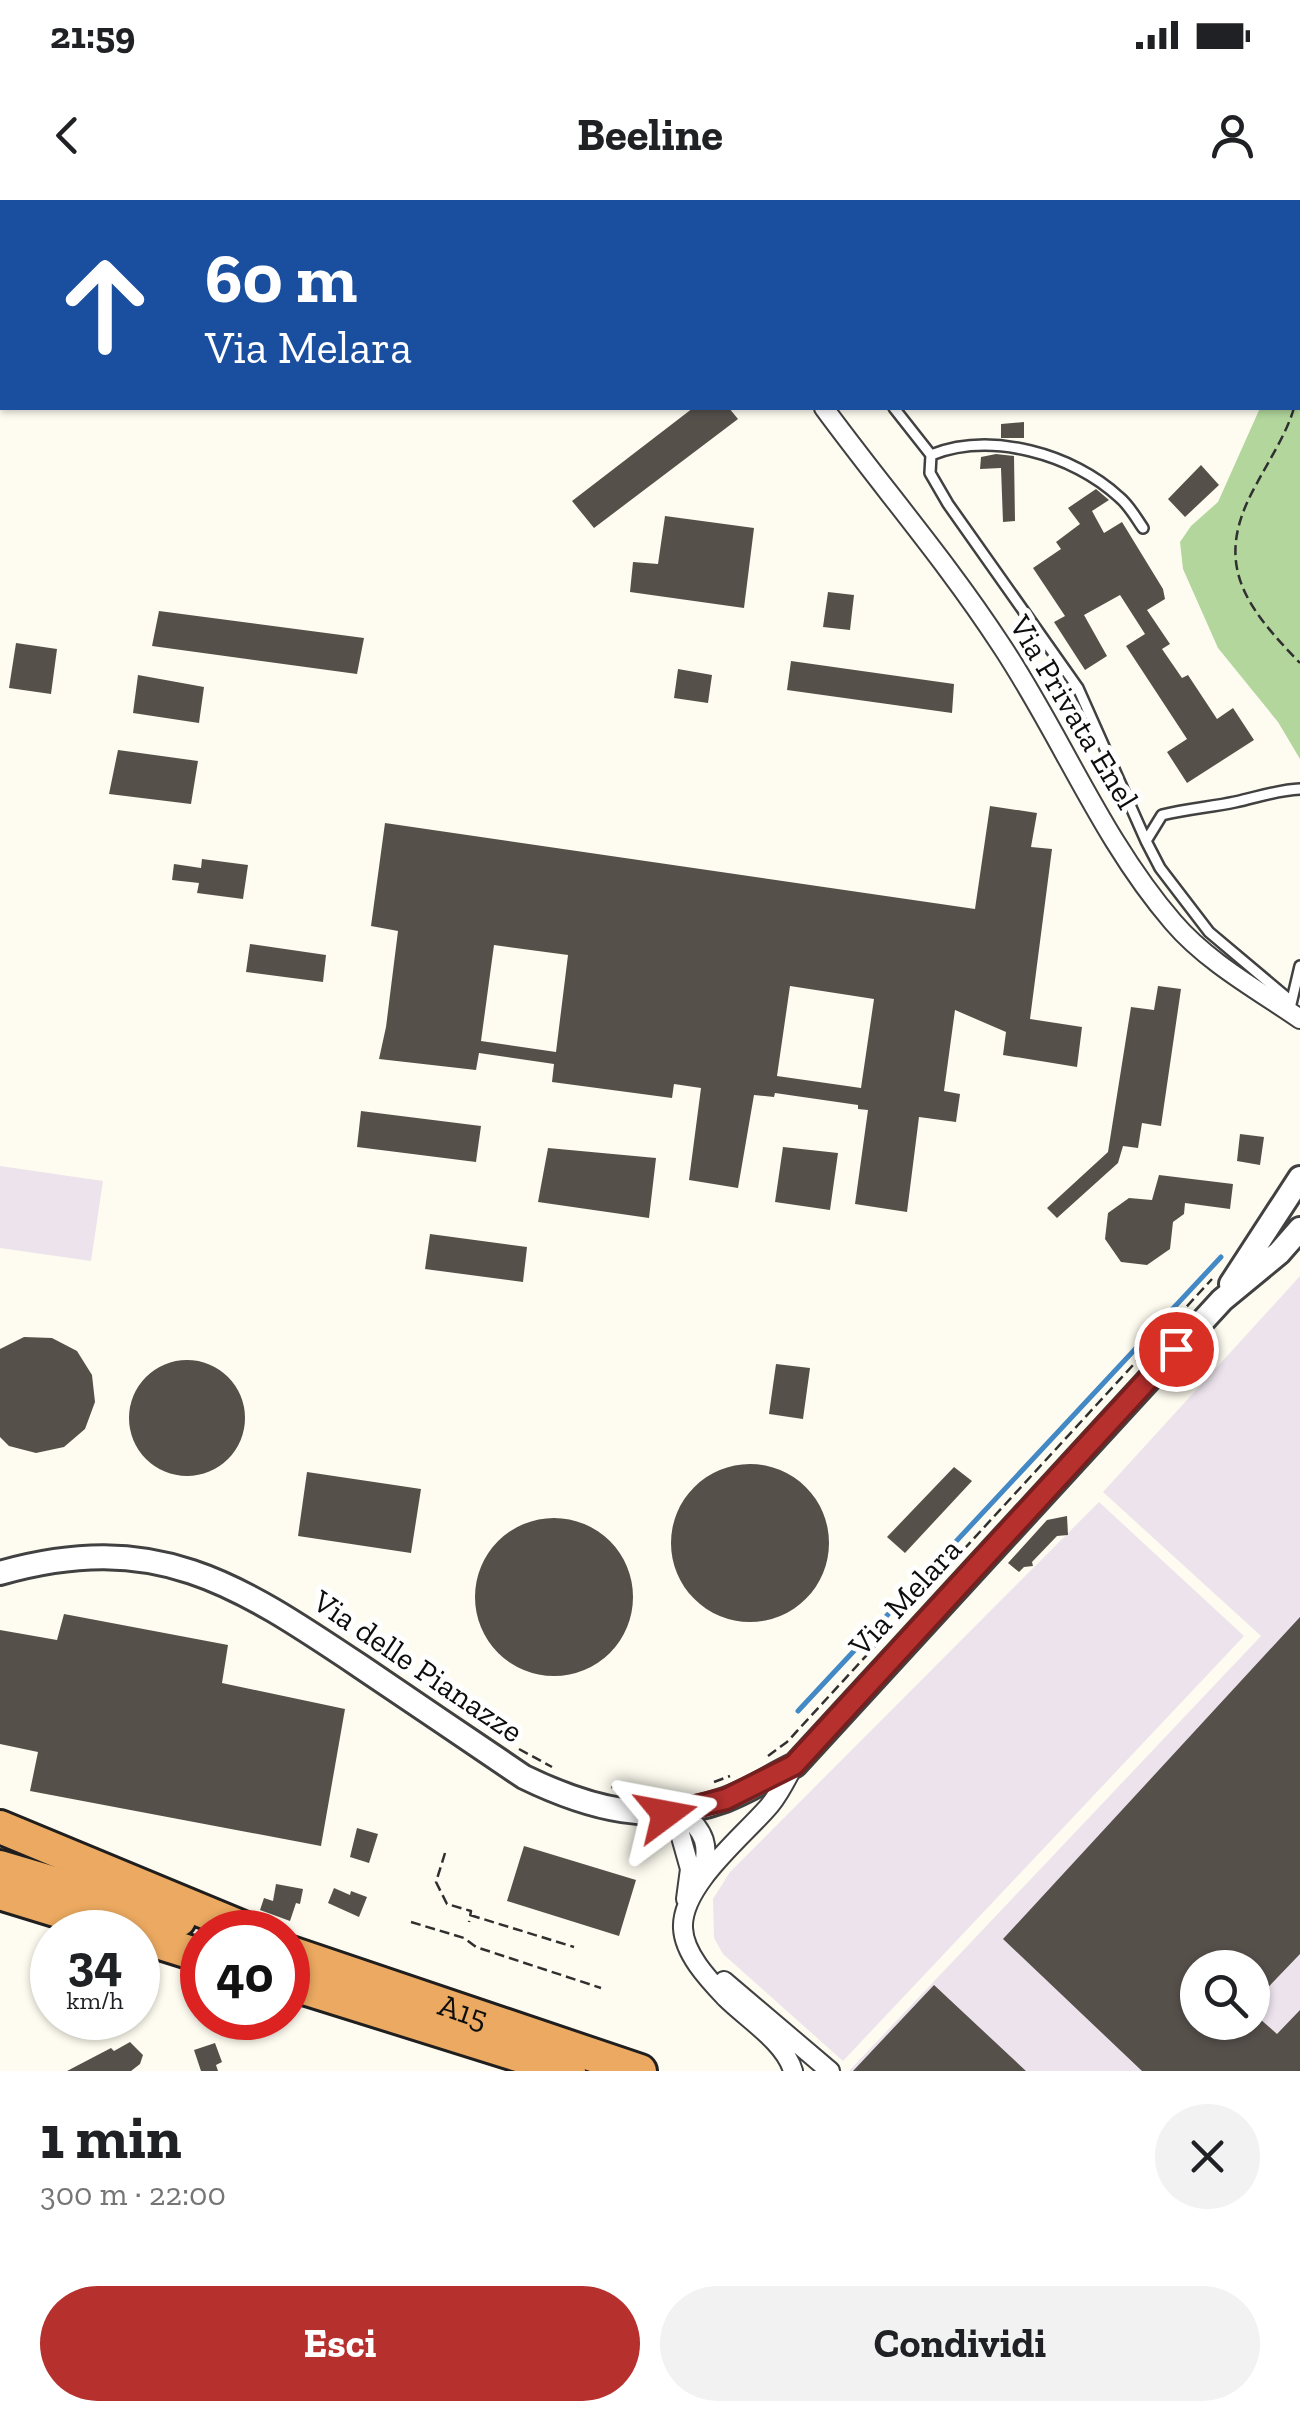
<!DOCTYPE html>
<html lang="it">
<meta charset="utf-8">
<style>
:root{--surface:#fff;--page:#f2f2f2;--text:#202124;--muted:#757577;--accent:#b6302e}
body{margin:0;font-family:"Zilla Slab",serif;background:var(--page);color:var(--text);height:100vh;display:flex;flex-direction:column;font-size:38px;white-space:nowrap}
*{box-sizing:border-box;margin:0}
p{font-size:32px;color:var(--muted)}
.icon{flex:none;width:55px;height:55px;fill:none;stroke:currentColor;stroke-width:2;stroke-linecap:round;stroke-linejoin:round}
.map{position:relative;height:1871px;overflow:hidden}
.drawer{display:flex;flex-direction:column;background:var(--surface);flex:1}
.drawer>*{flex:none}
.hud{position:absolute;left:0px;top:0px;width:1300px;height:210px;box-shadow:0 2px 8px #0004;background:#1a4fa0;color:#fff;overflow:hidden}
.buttons{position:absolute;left:1180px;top:1750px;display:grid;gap:20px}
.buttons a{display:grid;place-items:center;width:90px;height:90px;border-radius:50%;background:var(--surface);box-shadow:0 2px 8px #0004;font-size:50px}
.speed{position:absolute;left:30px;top:1710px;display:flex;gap:20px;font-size:50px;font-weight:700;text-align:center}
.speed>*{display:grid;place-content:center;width:130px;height:130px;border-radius:50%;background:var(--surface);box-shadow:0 2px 8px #0004;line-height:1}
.speed small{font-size:25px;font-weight:400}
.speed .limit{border:15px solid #d22;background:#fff;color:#111}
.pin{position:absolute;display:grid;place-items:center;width:85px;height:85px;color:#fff;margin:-42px;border:5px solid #fff;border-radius:50%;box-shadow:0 2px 10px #0007}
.me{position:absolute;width:110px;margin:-55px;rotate:77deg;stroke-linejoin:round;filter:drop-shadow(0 0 8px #0008)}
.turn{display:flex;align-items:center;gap:35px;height:210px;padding:0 40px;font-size:45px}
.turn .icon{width:130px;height:130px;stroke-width:2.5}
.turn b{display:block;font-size:70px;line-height:85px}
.round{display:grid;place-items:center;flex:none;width:105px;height:105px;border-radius:52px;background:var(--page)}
.overview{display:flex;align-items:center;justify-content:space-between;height:170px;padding:0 40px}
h1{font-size:60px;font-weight:700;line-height:75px}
.primary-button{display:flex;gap:20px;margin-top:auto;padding:20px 40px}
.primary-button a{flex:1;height:115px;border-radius:60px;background:var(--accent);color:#fff;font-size:40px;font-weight:700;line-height:115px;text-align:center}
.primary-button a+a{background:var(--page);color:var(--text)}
.status{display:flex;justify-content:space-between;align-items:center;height:70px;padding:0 50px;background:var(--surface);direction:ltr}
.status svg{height:28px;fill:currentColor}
header{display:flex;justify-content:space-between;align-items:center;height:130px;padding:0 40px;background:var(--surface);font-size:45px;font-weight:700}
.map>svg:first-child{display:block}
.industrial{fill:#ece3ec;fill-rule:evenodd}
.forest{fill:#b2d69c}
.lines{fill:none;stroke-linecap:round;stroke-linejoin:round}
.stream{stroke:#4389c5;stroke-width:5}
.building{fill:#56504b;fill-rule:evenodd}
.service-casing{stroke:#414141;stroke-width:14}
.minor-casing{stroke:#414141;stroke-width:22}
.tertiary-casing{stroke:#414141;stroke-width:28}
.motorway-casing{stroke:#1f1f1f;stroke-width:38}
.path{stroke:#303030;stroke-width:2.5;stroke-dasharray:10 5;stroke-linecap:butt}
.service{stroke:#fff;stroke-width:9}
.minor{stroke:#fff;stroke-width:18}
.tertiary{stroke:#fff;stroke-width:22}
.motorway{stroke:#eba961;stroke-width:32}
.route-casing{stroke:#761f1e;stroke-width:25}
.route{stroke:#b6302e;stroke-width:18}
.labels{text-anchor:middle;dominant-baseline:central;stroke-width:10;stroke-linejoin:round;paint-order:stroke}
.street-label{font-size:32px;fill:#0e0e0e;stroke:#fff}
</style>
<div class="status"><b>21:59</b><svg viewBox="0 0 49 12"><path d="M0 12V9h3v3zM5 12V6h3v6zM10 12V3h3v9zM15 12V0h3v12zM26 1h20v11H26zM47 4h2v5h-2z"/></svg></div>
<header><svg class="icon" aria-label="back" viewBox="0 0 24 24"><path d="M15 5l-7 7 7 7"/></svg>Beeline<svg class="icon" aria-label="person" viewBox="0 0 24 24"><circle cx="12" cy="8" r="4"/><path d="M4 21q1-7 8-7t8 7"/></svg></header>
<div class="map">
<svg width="1300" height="1871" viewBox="0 0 1300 1871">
<rect width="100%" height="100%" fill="#fefcf0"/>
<path class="industrial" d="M0,966L103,981L91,1061L0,1048Z
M1300,1076V1871H849L1261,1436L1103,1292ZM1198,1768H1252V1822H1198Z
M1099,1302L1244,1436L843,1861L723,1754L714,1738L713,1699L730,1672Z"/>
<path class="forest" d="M1300,112V559L1278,522L1218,448L1183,369L1180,342L1191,326L1218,302L1260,208H1298Z"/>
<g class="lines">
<path class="stream" d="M551,0L553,2
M737,2L739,0
M820,2V0
M798,1511L1221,1057"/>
</g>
<path class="building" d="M693,208H729L738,219L594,328L572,301Z
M1024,222V238H1001V224Z
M996,254L1014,256L1015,321L1003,322L1001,268L980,269L981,257Z
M1201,265L1219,285L1185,317L1168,299Z
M1096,289L1109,300L1092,311L1104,333L1122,322L1163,389L1165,399L1147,410L1170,444L1162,449L1182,478L1188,475L1217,519L1233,508L1254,540L1187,583L1167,552L1187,539L1126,446L1145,434L1120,395L1084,415L1107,456L1085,470L1054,422L1065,416L1033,368L1061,349L1056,342L1080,324L1068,308Z
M665,316L754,328L744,408L630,392L633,362L658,364Z
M828,392L854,395L850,430L823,427Z
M159,411L364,438L357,474L152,446Z
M16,443L57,449L51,494L9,488Z
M791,461L954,484L952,513L787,490Z
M678,469L712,475L708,503L674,498Z
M138,475L204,487L199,523L133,513Z
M118,550L198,561L191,604L109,594Z
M990,606L1037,613L1031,647L1052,649L1030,819L1082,827L1077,867L1003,855L1006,832L955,810L944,891L960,894L956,922L919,917L907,1012L855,1004L868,910L858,909V905L775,893L774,897L754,895L738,988L689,980L701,888L674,884L672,898L552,882L554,864L479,853L476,870L379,859L386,827L398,731L371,726L385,623L975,709ZM494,745L568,755L556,852L481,841ZM790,786L874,799L861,888L777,876Z
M202,659L248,665L243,699L197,693L199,683L172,680L174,664L201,668Z
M250,744L326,755L323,782L246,772Z
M1158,786L1181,789L1161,926L1142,923L1138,948L1123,946L1118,963L1057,1018L1047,1008L1108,952L1131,807L1154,810Z
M361,911L481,926L476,962L357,947Z
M1240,934L1264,937L1260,965L1237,961Z
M783,947L838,953L830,1010L775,1002Z
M548,948L656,958L649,1018L538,1002Z
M1159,975L1233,984L1230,1009L1185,1003L1184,1014L1173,1022L1170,1049L1147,1065L1121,1062L1105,1039L1108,1013L1129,998L1152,1000Z
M430,1034L527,1047L523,1082L425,1069Z
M24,1137L52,1138L77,1151L92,1175L95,1202L85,1229L64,1247L36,1253L9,1246L0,1237V1149Z
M129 1218a58 58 0 1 1 116 0a58 58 0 1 1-116 0Z
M776,1164L810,1168L803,1219L769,1214Z
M671 1343a79 79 0 1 1 158 0a79 79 0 1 1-158 0Z
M954,1267L972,1281L905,1353L887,1337Z
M307,1272L421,1289L411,1353L298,1336Z
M1067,1316L1068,1335L1057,1336L1032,1362L1033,1366L1024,1367L1019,1372L1008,1363L1047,1320Z
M475 1397a79 79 0 1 1 158 0a79 79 0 1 1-158 0Z
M64,1414L228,1445L222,1483L345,1509L321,1646L30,1591L38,1552L0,1544V1430L57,1440Z
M1300,1417V1754L1252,1804V1768H1198V1822H1252V1812L1277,1834L1300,1810V1871H1142L1003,1739Z
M357,1628L378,1634L369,1663L350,1657Z
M524,1646L636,1680L619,1736L507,1701Z
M276,1684L303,1689L300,1704L296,1703L290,1721L260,1710L264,1698L273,1701Z
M334,1688L350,1695L351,1691L367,1697L359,1717L328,1703Z
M934,1785L1026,1871H853Z
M130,1842L143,1855L140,1864L131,1871H67L111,1848L114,1851Z
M215,1843L222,1862L216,1865L218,1871H201L194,1850Z"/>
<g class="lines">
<defs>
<path id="service" d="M950,0L951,2
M832,2L833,0
M894,208L931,255
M1143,328C1136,318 1129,305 1119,297C1073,254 991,231 931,255L930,273L948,304L1078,488L1146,641
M1291,801L1209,732L1160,668L1146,641L1162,615C1186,609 1211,607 1235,602C1258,597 1277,590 1300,589
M1291,804L1300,766"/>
<path id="minor" d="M534,0L535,2
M824,208C882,287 947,362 1001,445C1061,535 1102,640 1173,722C1207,762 1258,790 1300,819
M681,1611C705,1631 711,1646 701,1676
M674,1612L690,1669L686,1699
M724,1781L830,1871
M793,1871C785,1842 747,1819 726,1798C709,1780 684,1754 683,1728C681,1685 745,1635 770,1605C780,1593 787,1578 794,1565"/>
<path id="tertiary" d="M1231,1084L1300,978
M0,1373C155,1329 236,1383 360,1466C415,1503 469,1540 524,1577C590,1609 654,1626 725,1600C749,1591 772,1576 795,1565L1222,1100L1279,1053L1300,1029"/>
<g id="motorway">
<path d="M0,1627L253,1732"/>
<path d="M0,1667L179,1720"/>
<path d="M0,1693L127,1732"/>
<path d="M138,1736L202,1756"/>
<path id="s1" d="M288,1752L640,1871"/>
<path d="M288,1783L569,1871"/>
</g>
</defs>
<use href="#service" class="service-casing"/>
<use href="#minor" class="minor-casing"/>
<use href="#tertiary" class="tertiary-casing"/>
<use href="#motorway" class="motorway-casing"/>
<path class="path" d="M1280,0L1281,2
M1298,37L1300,42
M1298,194L1300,185
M1294,208C1286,235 1269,260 1256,285C1212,363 1244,405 1300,463
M519,1549L552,1567
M768,1556L787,1542L1212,1079
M714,1582L730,1576
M611,1587L638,1591
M445,1653L436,1682L447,1704L471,1711L469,1722
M470,1715L574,1747
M411,1722L464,1738L476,1747L601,1788"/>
<use href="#service" class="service"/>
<use href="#minor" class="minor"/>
<use href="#tertiary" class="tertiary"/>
<use href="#motorway" class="motorway"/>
</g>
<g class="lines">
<defs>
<path id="route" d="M666,1614L726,1599L794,1565L1176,1149"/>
</defs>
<use href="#route" class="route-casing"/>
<use href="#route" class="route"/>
</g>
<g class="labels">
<g class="street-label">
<text transform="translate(1074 512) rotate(59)">Via Privata Enel</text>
<text transform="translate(905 1397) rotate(-47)">Via Melara</text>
<text transform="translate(418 1466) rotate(34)">Via delle Pianazze</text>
<text stroke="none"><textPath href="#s1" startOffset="185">A15</textPath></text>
</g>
</g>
</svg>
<div class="buttons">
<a><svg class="icon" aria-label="search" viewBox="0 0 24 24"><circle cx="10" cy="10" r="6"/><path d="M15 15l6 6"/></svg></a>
</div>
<div class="speed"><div>34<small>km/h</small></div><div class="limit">40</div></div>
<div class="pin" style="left:1176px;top:1149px;background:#d93025"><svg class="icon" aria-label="arrive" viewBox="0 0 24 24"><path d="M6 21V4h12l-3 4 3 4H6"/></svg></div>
<svg class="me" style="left:666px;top:1614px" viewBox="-20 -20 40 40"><path d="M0-17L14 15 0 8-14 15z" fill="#b6302e" stroke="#fff" stroke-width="4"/></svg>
<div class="hud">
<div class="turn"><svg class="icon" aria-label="ahead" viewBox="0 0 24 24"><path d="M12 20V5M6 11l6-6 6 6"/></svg><div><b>60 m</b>Via Melara</div></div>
</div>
</div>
<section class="drawer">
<div class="overview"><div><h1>1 min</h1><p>300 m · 22:00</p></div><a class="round"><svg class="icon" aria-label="close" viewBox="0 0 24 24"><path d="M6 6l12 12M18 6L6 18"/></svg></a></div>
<div class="primary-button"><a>Esci</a><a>Condividi</a></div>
</section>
